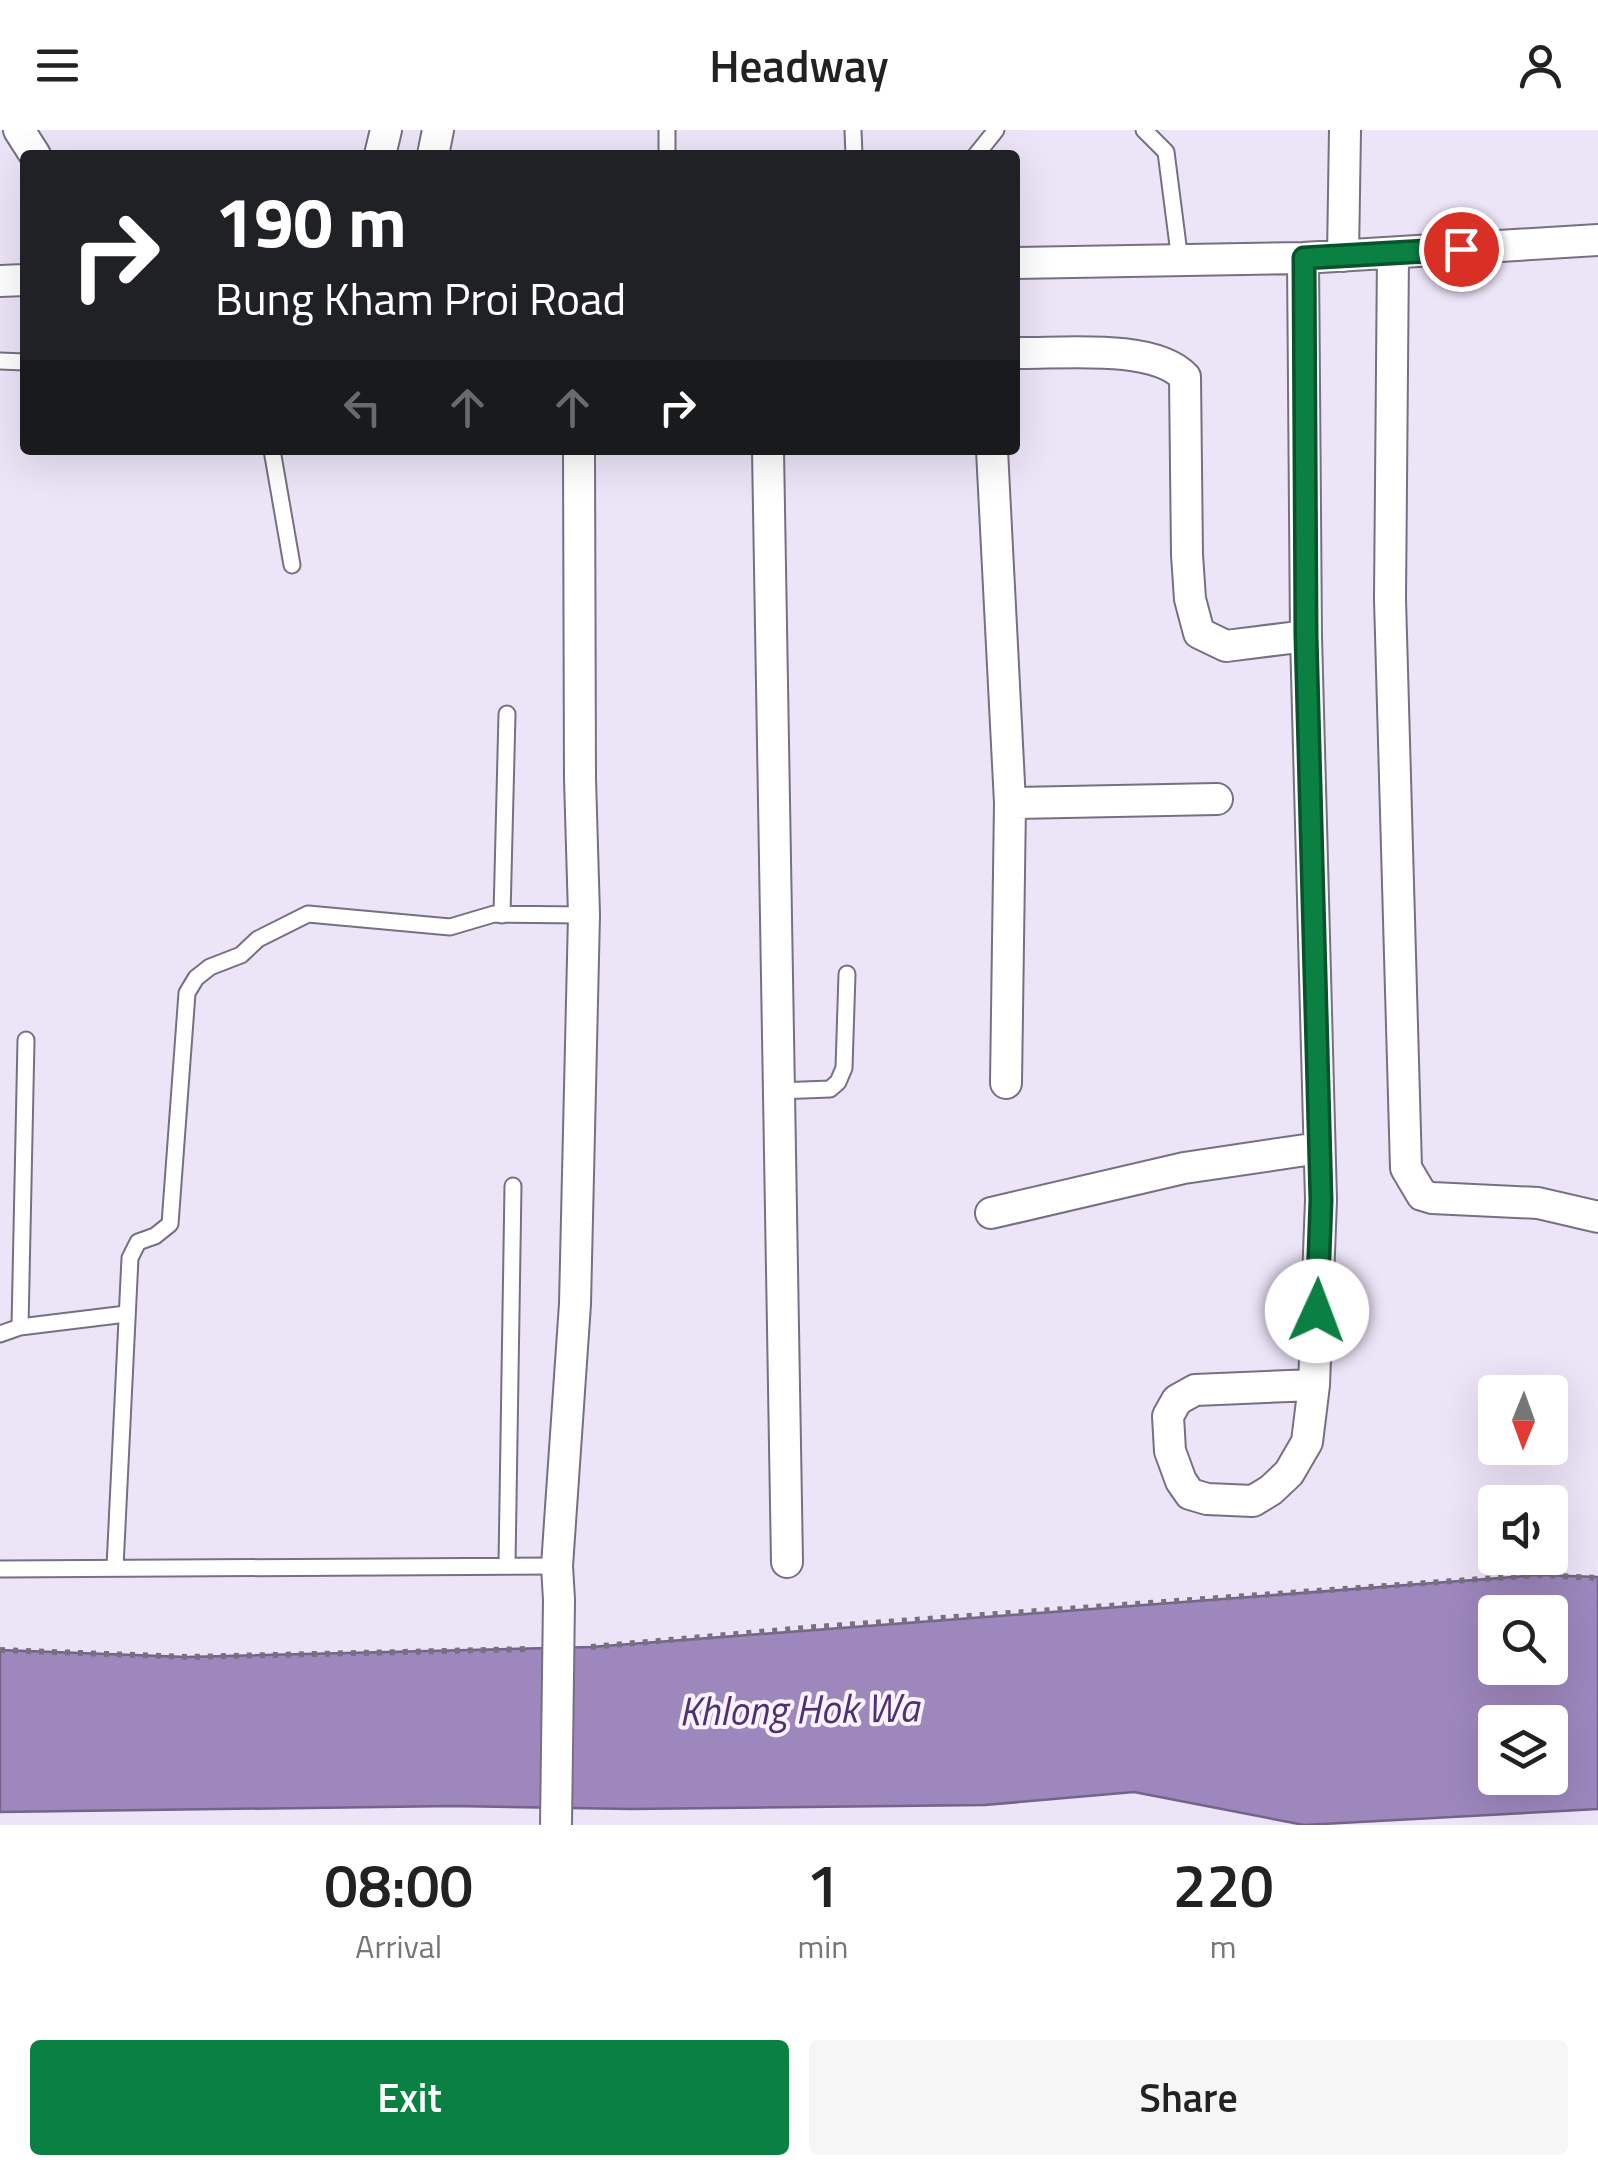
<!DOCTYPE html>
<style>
:root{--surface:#fff;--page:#f6f6f6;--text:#222;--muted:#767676;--accent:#0b8043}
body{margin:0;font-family:"Titillium Web",sans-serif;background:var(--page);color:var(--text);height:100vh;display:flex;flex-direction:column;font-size:38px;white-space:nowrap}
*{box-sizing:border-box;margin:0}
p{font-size:32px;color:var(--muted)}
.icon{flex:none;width:55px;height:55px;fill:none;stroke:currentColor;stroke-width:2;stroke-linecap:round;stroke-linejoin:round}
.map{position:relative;height:1695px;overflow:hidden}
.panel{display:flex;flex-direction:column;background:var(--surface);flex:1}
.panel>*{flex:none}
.banner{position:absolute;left:20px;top:20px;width:1000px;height:305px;border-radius:10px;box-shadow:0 10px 40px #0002;background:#202124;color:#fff;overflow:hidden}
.needle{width:65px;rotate:181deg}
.buttons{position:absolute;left:1478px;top:1245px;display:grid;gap:20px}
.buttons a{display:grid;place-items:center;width:90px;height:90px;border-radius:10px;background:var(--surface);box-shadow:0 10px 40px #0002;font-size:50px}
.pin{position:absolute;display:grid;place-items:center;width:85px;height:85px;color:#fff;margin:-42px;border:5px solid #fff;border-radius:50%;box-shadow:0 2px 10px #0007}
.me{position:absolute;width:110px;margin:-55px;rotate:2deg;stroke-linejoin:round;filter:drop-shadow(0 0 8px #0008)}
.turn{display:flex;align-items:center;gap:35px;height:210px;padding:0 30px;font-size:45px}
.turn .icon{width:130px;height:130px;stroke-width:2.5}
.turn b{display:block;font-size:70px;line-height:85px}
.lanes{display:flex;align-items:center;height:95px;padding:0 30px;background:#0003;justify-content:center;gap:50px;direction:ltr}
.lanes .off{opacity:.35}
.eta{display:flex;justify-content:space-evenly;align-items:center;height:170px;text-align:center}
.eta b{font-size:60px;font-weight:600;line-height:70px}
.cta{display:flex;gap:20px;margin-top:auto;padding:20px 30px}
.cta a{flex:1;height:115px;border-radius:10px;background:var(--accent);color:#fff;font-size:40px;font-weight:600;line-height:115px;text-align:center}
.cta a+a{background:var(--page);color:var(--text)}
header{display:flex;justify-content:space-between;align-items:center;height:130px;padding:0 30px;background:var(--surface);font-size:45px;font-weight:600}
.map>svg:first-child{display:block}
.water{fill:#9d87bd;stroke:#74638b;stroke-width:2.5;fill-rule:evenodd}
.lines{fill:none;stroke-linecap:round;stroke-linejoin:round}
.service-casing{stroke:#767081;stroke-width:19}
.minor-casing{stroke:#767081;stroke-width:34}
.path{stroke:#76717d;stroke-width:6;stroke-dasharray:5 8;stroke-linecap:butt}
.service{stroke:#fff;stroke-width:15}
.minor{stroke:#fff;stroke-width:30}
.minor-bridge-casing{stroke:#767081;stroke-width:34;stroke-linecap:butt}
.minor-bridge{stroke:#fff;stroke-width:30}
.route-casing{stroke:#07532c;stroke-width:25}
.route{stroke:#0b8043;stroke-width:18}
.labels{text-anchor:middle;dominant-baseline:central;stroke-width:8;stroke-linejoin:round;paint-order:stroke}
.water-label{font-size:40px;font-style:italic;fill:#503073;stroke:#f8f3ff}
</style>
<header><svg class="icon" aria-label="menu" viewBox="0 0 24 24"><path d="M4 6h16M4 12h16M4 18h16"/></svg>Headway<svg class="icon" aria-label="person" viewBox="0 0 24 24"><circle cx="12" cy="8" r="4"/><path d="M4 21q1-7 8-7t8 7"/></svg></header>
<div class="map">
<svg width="1598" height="1695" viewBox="0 0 1598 1695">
<rect width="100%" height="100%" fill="#ece5f8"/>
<path class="water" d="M1538,1445L1598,1447V1679L1304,1695L1134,1662L985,1675L631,1679L453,1676L0,1682V1520L187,1527L591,1517ZM1495,1482H1550V1538H1495ZM1495,1592H1550V1648H1495Z"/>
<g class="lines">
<defs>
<path id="service" d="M667,0V25
M853,0L854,25
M1144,0L1166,22L1180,131
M976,25L996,0
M0,231L25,232
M272,320L292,435
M502,785L507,584
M777,961L830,959L838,952L844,938L847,844
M20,1197L26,910
M0,1204L20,1197L126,1184
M507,1434L513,1056
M115,1437L130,1128L138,1112L155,1106L170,1094L187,863L196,848L210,837L241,825L258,809L308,784L450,797L494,784L584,785
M0,1439L557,1436"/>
<path id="minor" d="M19,0L35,25
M380,25L386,0
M433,25L438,0
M1393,123L1390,469L1406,1038L1422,1065L1432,1068L1538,1073L1598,1087
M1343,126L1345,0
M1303,128L1306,506L1321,1070L1314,1255L1307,1312L1289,1343L1271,1360L1253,1371L1207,1369L1190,1364L1181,1351L1170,1321L1168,1286L1177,1270L1195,1260L1314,1255
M1015,133L1303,128L1598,110
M0,151L25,150
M1015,223C1060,224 1153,213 1185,247L1187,425L1190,469L1199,503L1226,516L1306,506
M768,320L787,1432
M992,320L1010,673L1006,953
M1010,673L1217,669
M991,1083L1184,1038L1319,1018
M559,1470L557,1436L575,1174L584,785L580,649L579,320"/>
</defs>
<use href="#service" class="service-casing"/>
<use href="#minor" class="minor-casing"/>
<path class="path" d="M591,1517L816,1497L1538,1445L1598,1448
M0,1520L187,1527L529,1519"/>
<use href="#service" class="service"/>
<use href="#minor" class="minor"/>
<defs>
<path id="minor-bridge" d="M556,1695L559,1470"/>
</defs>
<use href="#minor-bridge" class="minor-bridge-casing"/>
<use href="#minor-bridge" class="minor-bridge"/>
</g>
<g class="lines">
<defs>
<path id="route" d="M1317,1181L1321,1070L1306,506L1304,128L1461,119"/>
</defs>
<use href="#route" class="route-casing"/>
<use href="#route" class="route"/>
</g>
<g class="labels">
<g class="water-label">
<text transform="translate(799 1579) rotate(-1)">Khlong Hok Wa</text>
</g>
</g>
</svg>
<div class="buttons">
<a><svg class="needle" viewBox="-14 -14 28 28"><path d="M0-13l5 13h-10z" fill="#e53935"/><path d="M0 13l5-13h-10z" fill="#767676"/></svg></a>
<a><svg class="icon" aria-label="sound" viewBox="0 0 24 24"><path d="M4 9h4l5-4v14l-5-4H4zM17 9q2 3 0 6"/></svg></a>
<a><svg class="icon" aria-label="search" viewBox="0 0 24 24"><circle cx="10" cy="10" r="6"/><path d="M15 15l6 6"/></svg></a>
<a><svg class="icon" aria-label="layers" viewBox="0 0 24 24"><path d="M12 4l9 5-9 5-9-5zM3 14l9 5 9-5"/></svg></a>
</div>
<div class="pin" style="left:1461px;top:119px;background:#d93025"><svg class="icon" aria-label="arrive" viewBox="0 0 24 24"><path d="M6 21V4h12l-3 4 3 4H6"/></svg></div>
<svg class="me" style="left:1317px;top:1181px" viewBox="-20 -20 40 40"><circle r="19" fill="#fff"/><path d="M0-13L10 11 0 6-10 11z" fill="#0b8043"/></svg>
<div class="banner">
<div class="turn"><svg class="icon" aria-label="right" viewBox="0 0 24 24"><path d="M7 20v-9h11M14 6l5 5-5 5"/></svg><div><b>190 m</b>Bung Kham Proi Road</div></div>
<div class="lanes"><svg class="icon off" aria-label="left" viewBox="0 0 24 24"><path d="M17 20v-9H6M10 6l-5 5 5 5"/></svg><svg class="icon off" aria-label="ahead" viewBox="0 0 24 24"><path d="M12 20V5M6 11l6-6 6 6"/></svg><svg class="icon off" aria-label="ahead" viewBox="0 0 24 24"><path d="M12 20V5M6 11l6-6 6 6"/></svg><svg class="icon" aria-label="right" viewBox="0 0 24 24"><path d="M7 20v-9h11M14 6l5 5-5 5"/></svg></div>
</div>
</div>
<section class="panel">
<div class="eta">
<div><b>08:00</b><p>Arrival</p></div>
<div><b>1</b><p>min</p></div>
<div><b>220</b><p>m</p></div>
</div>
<div class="cta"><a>Exit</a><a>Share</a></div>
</section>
